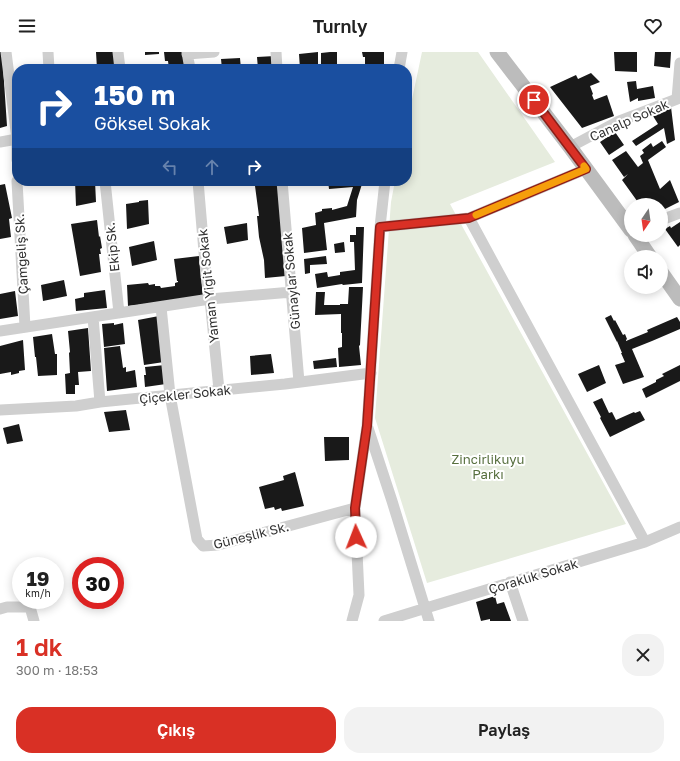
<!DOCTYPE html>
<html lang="tr">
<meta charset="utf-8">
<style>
:root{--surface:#fff;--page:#f2f2f2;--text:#222;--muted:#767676;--accent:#d93025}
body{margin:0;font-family:"Golos Text",sans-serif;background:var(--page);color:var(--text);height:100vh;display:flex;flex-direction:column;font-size:15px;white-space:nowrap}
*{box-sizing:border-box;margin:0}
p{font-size:13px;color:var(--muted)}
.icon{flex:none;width:22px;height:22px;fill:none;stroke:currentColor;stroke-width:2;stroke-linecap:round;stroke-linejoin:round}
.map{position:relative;height:569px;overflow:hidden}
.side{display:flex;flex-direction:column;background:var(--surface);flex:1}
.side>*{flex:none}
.banner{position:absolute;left:12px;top:12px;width:400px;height:122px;border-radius:16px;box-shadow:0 2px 10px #0003;background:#1a4fa0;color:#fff;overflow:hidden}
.needle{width:26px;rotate:193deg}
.controls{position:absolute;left:624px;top:146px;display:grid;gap:8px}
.controls a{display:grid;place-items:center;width:44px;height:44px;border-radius:50%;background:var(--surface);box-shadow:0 2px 10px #0003;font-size:20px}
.speed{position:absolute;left:12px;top:505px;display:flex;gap:8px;font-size:20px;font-weight:700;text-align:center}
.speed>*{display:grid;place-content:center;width:52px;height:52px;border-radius:50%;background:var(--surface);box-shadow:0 2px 10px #0003;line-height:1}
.speed small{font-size:10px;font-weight:400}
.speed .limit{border:6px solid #d22;background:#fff;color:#111}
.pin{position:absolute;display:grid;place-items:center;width:34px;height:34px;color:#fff;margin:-17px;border:2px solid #fff;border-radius:50%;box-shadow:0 1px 4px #0007}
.me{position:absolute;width:44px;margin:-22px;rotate:358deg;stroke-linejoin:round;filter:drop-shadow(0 0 3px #0008)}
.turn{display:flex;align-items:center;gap:14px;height:84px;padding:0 16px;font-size:18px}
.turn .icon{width:52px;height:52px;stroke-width:2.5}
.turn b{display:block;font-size:28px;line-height:34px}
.lanes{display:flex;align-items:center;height:38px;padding:0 16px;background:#0003;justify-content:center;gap:20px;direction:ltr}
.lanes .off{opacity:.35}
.round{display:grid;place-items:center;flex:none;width:42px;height:42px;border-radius:16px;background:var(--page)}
.summary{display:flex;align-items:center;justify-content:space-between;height:68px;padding:0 16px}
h1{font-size:24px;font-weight:600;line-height:30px;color:var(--accent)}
.primary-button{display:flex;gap:8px;margin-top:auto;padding:8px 16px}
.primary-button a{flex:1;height:46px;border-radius:16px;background:var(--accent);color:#fff;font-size:16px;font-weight:600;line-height:46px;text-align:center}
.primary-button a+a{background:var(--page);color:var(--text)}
header{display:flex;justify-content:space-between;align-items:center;height:52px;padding:0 16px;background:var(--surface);font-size:18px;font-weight:600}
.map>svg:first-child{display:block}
.green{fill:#e6ecde}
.building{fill:#191919}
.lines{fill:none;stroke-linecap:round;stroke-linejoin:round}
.street{stroke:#cfcfcf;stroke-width:11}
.secondary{stroke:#bcbcbc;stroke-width:15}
.route-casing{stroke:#8d1f18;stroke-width:10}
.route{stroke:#d93025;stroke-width:7}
.slow{stroke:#f59e0b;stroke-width:7}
.labels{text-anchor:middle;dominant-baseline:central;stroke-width:4;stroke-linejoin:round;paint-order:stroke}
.street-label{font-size:13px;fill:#323232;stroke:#fff}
.park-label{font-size:13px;fill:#576f3e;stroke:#fff}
</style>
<header><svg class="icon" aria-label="menu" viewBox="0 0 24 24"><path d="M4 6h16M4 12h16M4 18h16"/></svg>Turnly<svg class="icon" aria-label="heart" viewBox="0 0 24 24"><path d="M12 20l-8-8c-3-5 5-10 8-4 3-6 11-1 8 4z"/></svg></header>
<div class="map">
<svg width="680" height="569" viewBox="0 0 680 569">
<rect width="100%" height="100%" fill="#fff"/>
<path class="green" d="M422,0H478L555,110L450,152L626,472L427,531L375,366L391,150L395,129H407V71Z"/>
<path class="building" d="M0,0H2L7,74L0,76Z
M96,0H116L118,17H97Z
M145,0H159V2L145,3Z
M164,0H187L188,17H169L168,9H165Z
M318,0V16L300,17L299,2Z
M330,0H337V17H321V1Z
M362,0H384V17H365V5H363Z
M614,0H637V20L615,19Z
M655,0H671L670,16L654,14Z
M275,4V17H258L257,5Z
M240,6L241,17H222L221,7Z
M591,21L600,30L590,34L593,42L592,43L594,48L607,43L614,64L582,76L550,35L576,23L578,27Z
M636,29L637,37L653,34L655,46L638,49V46L630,50L627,30Z
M671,55L675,88L667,92L664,76L636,94L632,89L658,72L653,64Z
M615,80L624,93L609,103L600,90Z
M662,89L666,95L648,108L660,137L670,128L679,150L661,159V153H640L622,128L628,122L624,125L612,108L626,99L638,115L643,111L640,104L644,101L642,98L651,91L653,95Z
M75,129H95L96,150L76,154Z
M249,129H279L286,224L265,226L264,208L259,185L257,164H259L255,134H250Z
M328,129H368L367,131L362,132L357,148L356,165L324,171L327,198L304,201L302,176L316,173L315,161L322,159V157L332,156V158L347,154L353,135L329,137Z
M5,132L12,166L9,167L11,185L0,187V133Z
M148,148L149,172L127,177L126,152L139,150V149Z
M97,168L99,185L100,184L102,196L100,197L101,202H99L101,220L80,224L71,172Z
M680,170V193L678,195L665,177L670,174L671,176Z
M247,171L248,188L227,192L224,175Z
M356,175H364L362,231L343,233L342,232L317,236L315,222L327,220L328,225L340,223V220L355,218L354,190H350V183H356Z
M154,189L157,208L132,214L129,195Z
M344,190L345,200L335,201L334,192Z
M199,204L203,246L128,254L127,233L148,231L149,233L155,232V234H160L161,236L175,234V231L178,230V229H177L174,207Z
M326,204L327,212L310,213V221L305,222L304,207Z
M64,228L67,244L43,249L41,233Z
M349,235H363L360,293L359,294L361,313L339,315L338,296L342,295V281H341V262L315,263L316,240H325L324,253H340V252H348Z
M105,238L107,256L76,259L75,247L84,245V241Z
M15,239L18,264L0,267V242Z
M611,263L614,269L615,268L623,283L625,282L627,287L626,288V289L648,280L647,278L677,265L680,270V277L652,289L632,297L644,325L623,332L615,313L625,310L621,301H622L617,289V290L605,266Z
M159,264L164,310L144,313L138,268Z
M114,271V273L123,271L125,292L104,295L102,272Z
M88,276L91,319L78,320L79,333H75V342H66L65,322L70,321L69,301L70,300L68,279Z
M52,282L55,302H57V323L38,324L36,305H35L33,285Z
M23,288L25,318L19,319V321L11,323V320L0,322V294Z
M120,294L123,316L126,315V320L135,318L137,335L107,339L104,296Z
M271,302L274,321L251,323L250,304Z
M336,306L337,315L314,317L313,309Z
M165,313L166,332L145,335L144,323H146L145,315Z
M599,313L606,331L587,340L578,322Z
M680,313V329L646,346L642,337L656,330V328L664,324L662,322Z
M602,346L609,361L612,360L616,368L634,360L635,361L640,359L645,368L610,385L600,366L601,365L593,350Z
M126,358L130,378L109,380L104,360Z
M19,372L23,389L7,392L3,376Z
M324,385H349V408L325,409Z
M295,420L304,454L282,459L281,456L275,458L274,455L265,457L259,435L284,428L283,424Z
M495,544L497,552L504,550L511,569H490V567L481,569L476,550Z"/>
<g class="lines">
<path class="street" d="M6,0L17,87V108
M48,0L49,17
M118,0L120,17
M187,0L190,17
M276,0L277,17
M187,2L214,0
M399,17L402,0
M0,90L17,87
M570,95L617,70L677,47L680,11
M17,129L25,275
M105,129L119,261
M198,129L206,223L210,247L219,338
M282,129L299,330
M469,166L645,490
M661,168L680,161
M380,175L469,166L586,117
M161,255L170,343L197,487L203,494L218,493L355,456
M93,265L100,350
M0,279L210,247L292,240
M0,358L76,354L100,350L285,332L371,321
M368,376L392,449L429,569
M510,530L523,569
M0,557L7,555H30L34,569
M352,569L359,543L355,456L367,374L380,175L385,129
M384,569L426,556L645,490L680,475"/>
<path class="secondary" d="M497,0L570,95L631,178
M635,183L650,205
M661,220L680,247"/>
</g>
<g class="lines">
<defs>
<path id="route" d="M356,485L355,456L367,374L380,175L469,166L586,117L534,48"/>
</defs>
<use href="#route" class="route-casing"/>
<use href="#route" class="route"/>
<path class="slow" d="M476,163L586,117L584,114"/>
</g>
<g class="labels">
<g class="street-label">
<text transform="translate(629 68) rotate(-24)">Canalp Sokak</text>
<text transform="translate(112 195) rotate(-96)">Ekip Sk.</text>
<text transform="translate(21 202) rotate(-93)">Çamgeliş Sk.</text>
<text transform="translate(291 229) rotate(-95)">Günaylar Sokak</text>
<text transform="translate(208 234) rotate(-96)">Yaman Yiğit Sokak</text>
<text transform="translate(185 342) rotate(-6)">Çiçekler Sokak</text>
<text transform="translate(251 483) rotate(-14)">Güneşlik Sk.</text>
<text transform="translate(533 524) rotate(-17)">Çoraklık Sokak</text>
</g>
<g class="park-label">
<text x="488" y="407">Zincirlikuyu<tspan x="488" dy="15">Parkı</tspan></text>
</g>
</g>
</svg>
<div class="controls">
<a><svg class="needle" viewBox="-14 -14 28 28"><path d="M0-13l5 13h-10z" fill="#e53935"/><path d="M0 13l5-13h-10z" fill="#767676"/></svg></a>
<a><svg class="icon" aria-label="sound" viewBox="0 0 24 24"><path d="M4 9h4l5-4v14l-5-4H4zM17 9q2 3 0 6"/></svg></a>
</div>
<div class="speed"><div>19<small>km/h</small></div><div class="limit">30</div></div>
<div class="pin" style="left:534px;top:48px;background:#d93025"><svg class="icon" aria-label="arrive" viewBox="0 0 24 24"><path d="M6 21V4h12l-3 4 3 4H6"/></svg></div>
<svg class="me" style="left:356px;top:485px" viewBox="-20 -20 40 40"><circle r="19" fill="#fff"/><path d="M0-13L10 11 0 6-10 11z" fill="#d93025"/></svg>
<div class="banner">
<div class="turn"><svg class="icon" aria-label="right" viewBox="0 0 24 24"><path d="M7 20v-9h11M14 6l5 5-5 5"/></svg><div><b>150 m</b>Göksel Sokak</div></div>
<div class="lanes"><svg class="icon off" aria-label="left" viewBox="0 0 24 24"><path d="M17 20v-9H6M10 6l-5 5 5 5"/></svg><svg class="icon off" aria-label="ahead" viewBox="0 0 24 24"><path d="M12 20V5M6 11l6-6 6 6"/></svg><svg class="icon" aria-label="right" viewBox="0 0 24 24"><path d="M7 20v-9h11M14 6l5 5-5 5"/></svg></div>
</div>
</div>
<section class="side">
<div class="summary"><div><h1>1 dk</h1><p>300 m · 18:53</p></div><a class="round"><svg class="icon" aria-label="close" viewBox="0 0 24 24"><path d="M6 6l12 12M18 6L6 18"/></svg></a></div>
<div class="primary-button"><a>Çıkış</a><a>Paylaş</a></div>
</section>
